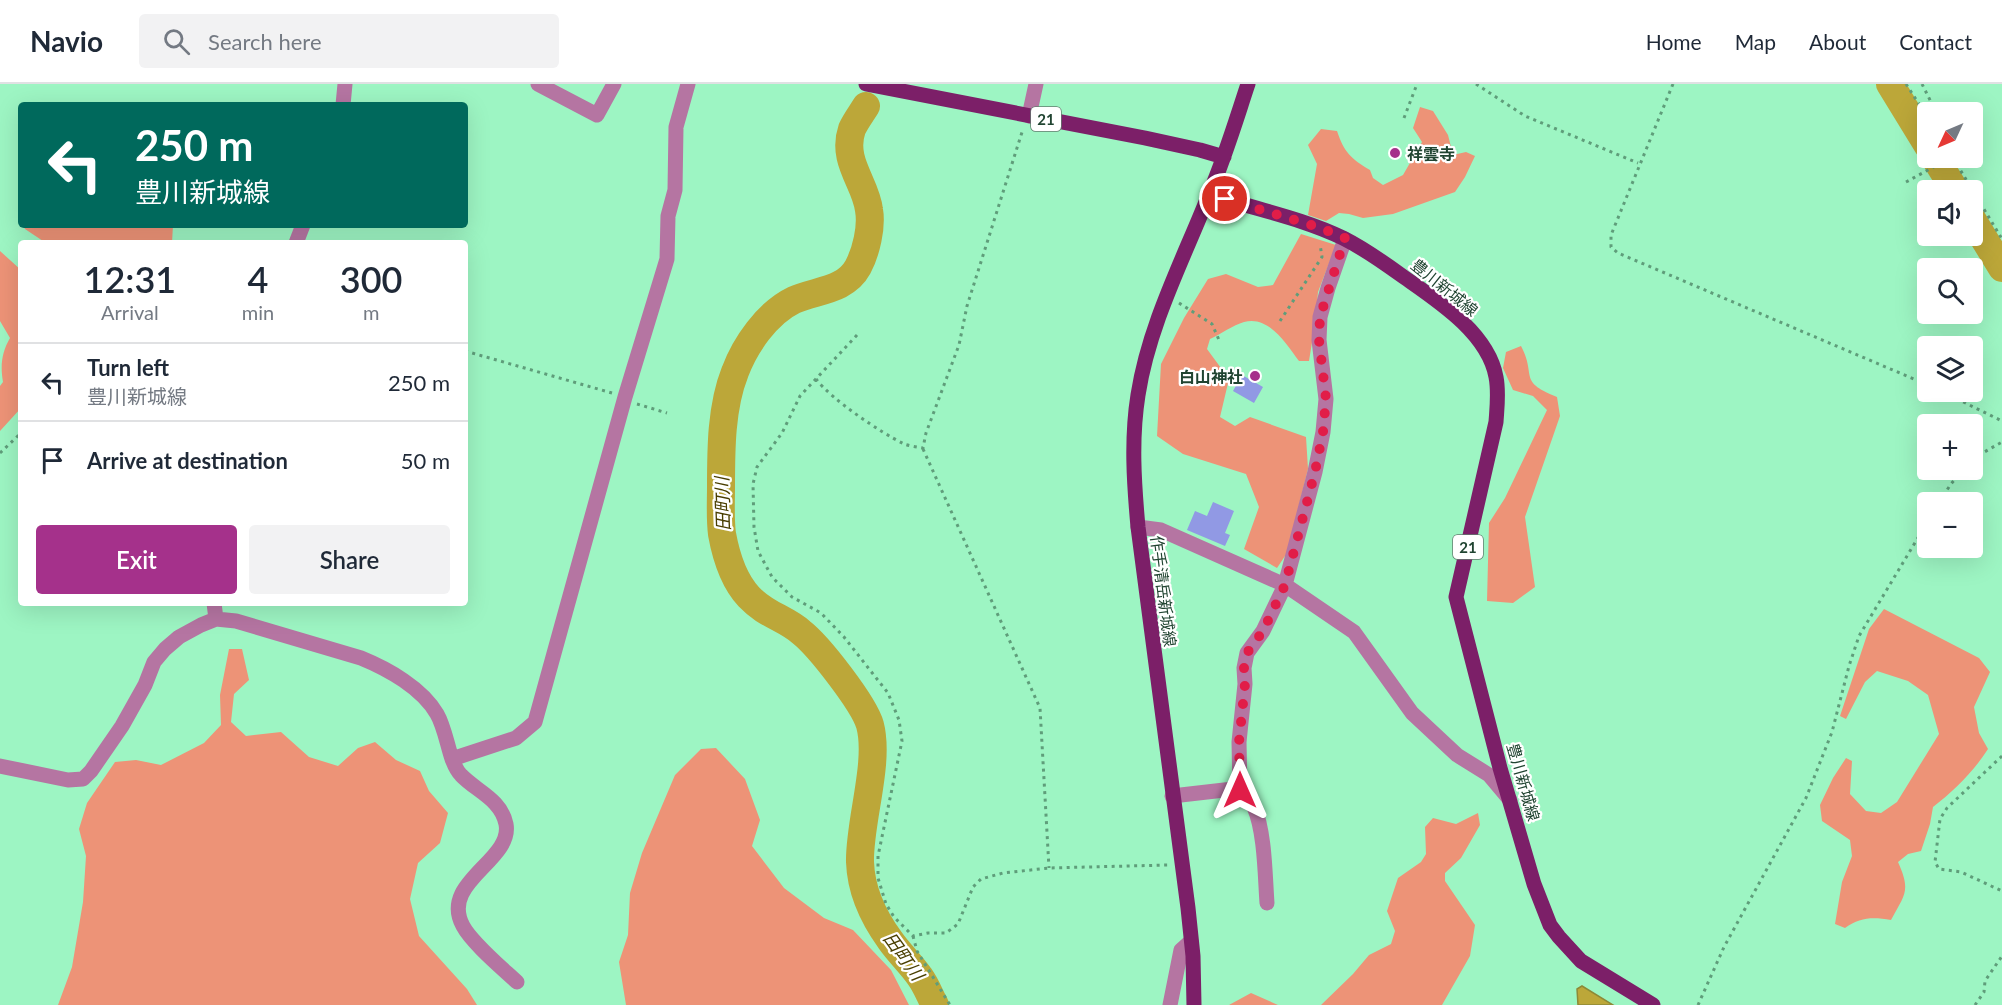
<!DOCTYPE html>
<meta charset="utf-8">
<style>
:root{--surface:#fff;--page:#f2f2f3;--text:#1f2937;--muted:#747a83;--line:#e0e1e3;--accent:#a5318b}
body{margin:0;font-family:Lato,"Noto Sans JP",sans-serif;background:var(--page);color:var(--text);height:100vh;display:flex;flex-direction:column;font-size:22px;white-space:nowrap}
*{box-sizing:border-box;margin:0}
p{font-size:20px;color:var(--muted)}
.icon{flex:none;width:33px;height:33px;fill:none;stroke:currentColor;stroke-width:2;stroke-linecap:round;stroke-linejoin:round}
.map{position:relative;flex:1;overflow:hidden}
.details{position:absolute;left:18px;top:156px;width:450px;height:366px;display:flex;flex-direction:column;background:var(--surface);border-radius:6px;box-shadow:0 6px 24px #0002}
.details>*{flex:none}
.guide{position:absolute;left:18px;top:18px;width:450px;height:126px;border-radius:6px;box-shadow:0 6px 24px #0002;background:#00695c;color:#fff;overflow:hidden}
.needle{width:39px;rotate:226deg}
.controls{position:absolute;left:1917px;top:18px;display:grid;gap:12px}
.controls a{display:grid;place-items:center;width:66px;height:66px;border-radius:6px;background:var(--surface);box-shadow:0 6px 24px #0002;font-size:30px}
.pin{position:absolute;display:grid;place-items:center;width:51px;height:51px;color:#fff;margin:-26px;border:3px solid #fff;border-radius:50%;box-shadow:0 2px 6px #0007}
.me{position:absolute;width:66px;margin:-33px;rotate:0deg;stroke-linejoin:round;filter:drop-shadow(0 0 4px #0008)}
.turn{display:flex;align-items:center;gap:21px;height:126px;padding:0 18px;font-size:27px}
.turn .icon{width:78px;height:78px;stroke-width:2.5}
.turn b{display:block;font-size:42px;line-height:51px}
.eta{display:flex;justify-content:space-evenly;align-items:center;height:102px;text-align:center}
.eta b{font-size:36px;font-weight:600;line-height:42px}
.primary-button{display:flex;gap:12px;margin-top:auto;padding:12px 18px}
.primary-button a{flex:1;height:69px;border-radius:6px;background:var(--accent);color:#fff;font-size:24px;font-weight:600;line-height:69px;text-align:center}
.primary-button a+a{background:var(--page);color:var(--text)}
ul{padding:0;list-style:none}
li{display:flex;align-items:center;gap:18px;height:78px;padding:0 18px;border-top:2px solid var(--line)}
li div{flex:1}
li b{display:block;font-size:22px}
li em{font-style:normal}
header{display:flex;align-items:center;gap:36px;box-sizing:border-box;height:84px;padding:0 30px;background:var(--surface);border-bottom:2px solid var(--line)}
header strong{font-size:28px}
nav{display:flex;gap:33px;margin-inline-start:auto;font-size:21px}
.search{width:420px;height:54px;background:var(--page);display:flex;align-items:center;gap:15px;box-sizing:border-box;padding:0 21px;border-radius:6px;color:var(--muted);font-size:22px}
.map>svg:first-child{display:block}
.green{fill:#ed9377}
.water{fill:#bca739;stroke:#8d8937;stroke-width:1.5}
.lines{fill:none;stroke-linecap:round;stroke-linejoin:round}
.river{stroke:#bca739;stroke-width:28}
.building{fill:#9199e4}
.path{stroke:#5f9d7a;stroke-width:3;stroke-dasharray:3 4.5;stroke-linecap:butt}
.minor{stroke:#b575a2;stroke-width:15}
.major{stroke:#7c1f68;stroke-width:15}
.route{stroke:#e11d48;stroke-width:10;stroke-dasharray:0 18}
.poi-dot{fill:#a5318b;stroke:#fff;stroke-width:2}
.labels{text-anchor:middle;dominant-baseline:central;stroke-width:4.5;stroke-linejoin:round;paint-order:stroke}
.shield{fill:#fff;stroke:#637c6f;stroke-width:1.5}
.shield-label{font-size:15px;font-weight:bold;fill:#204431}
.poi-label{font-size:16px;font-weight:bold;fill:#204431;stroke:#fff;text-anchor:start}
.street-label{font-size:16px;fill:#204431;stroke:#fff}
.water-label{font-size:18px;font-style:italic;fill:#493e00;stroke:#fff}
</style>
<header>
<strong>Navio</strong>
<div class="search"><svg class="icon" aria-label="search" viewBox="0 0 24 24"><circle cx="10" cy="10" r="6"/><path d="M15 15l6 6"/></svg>Search here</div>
<nav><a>Home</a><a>Map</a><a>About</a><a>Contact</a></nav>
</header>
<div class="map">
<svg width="2002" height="921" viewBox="0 0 2002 921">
<rect width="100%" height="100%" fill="#9df5c3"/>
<path class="green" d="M1420,23L1433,27L1448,51L1453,71L1466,68L1475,72L1465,93L1455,108L1393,130L1363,134L1349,130L1339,129L1326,137L1308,131L1317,80L1308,61L1321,45L1337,47C1344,68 1351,75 1370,86L1373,94L1383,101L1403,91L1422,58L1413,44Z
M23,141H173L172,159H46L25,145Z
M1301,150L1336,161L1318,208L1315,240L1309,277H1299C1286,260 1269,231 1244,238C1233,241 1221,250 1210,255L1207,265L1229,295L1220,333L1235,342L1250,333L1306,353L1308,385L1287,469L1277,484L1244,465L1259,423L1246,390L1183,370L1157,352L1161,280L1184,234L1208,195L1226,190L1258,203L1273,201Z
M0,167L21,186V324L0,347V302L3,298C0,281 2,268 10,254L0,237Z
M1521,262C1537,292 1517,297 1557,313L1560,332L1525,433L1535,503L1513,519L1487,517L1489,439L1505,414L1547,326L1533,312L1513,306L1503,284L1506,268Z
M1884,525L1979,574L1990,588L1974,623L1979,649L1988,665C1974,687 1954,707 1933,723L1930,740L1921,767L1908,770L1898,778C1911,807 1905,810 1891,836C1873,833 1860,833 1845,844L1835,840L1842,798L1852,772L1850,756L1822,737L1820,721L1833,694L1846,674L1852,677L1850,710L1866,727L1881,729L1897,718L1939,650L1928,611L1908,597L1877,587L1865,598L1846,635L1840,632L1869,545Z
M229,565H242L249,596L234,610L231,638L246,652L281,648L309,673L338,682L358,664L375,658L396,676L420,687L429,707L448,729L440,759L418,779L410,815L419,852L467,905L477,921H58L72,883L83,818L86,772L79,745L87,719L115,678L136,676L161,681L204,659L221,641L220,611Z
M716,664L745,695L760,736L752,762L784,804L824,834L853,846L891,886L909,921H626L619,878L628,851L630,809L642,769L675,691L701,665Z
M1478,729L1480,741L1461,774L1445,789V797L1475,841L1470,872L1442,921H1321L1353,890L1369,871L1391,860L1395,847L1387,827L1398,794L1421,778L1426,770L1425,743L1433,734L1456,740Z
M1251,909L1278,921H1229Z"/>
<path class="water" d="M1582,902L1613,921H1578L1577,905Z"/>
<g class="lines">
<path class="river" d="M1890,0L1928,62
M866,22C861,30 855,38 852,45C841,77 866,99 869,126C872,143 866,168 858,183C845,207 816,206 794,216C767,229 745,261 735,288C721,323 721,366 721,403C721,418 720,435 722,450C726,472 734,497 749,513C766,531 785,534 801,548C819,562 864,620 870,641C880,679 859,738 860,778C861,806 874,834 890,856C899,869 911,880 920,893C926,901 930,912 935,921
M1935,74L1955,106
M1972,135L2002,184"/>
</g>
<path class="building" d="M1242,291L1263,303L1254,319L1233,307Z
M1213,418L1234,427L1225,449L1230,451L1225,462L1187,446L1195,427L1207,432Z"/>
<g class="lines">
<path class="path" d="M1476,0L1525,32L1638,79
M1673,0L1611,151V163L1618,169L1928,301
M1906,0L1928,34
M1922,0L1936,28
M1404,34L1417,0
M1953,74L2002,155
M1906,98L1950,74
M1179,219L1212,240L1219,256
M1280,237L1322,173L1320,160
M857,251L800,312L782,349L757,383L753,400L754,443L758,467L772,493L792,513L821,529L844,553L888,609L899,636L902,657L878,772V794L886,820L894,833L913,852L928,849H946L958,840L973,803L981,795L1003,789L1049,784L1168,781
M465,267L612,309
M816,295C832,316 880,348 904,360C910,362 917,363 923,364L926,349L959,261L967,222L1023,45
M1943,308L2002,337
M637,320L667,329
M923,365L1040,624L1049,784
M0,369L21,349
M1972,375L2002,358
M1939,418L1951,400L1963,386
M2002,672L1947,724L1940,735L1935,778L1939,785L1961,788L2002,807
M913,852L917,867L950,921
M1698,921L1724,863L1806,714L1832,648L1849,582L1859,552L1928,437
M1975,921L1984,908L1985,897L2002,872"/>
<path class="minor" d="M538,0L597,31L614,0
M343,21L345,0
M1029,32L1036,0
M296,159L303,141
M1138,443L1161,446L1285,501L1354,548L1412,629L1457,671L1489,691L1510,716
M214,519L216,535
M452,675C454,680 456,686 461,691C476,707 501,715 506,740C513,777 439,798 463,842C472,859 502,884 517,898
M0,682L68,696L83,695L91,687L122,642L145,601L154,578L165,565L179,553L201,541L216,535L236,537L361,574C388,585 422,604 437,630C444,642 447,660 452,675L516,654L535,638L625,313L667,175L668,132L675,106L676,43L688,0
M1240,706L1239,658L1245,600L1244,584L1247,569L1263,547L1285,501L1315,388L1323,348L1326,315L1319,256L1320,233L1328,204L1345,155
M1172,712L1233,705C1242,706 1251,715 1254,723C1265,748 1265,792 1267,819
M1170,921L1181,866L1191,857"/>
<path class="major" d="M866,0L1145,54L1200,66L1224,73
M1210,109L1225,115C1264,127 1306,136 1343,154C1363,164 1383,178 1401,191C1435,215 1488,248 1496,293C1499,308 1497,323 1496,338L1456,513L1500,684L1534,800L1550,841L1559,853L1581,877L1653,921
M1194,921L1193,872L1188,824L1138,443C1134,399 1131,355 1138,311C1149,240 1184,174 1210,108C1225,73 1236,36 1248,0"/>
</g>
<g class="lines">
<path class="route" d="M1225,115L1318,143L1345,154L1320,233L1319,256L1326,315L1323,348L1315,388L1285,501L1263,547L1247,569L1244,584L1245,600L1239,658L1240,706"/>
</g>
<g class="poi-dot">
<circle cx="1395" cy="69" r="6"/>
<circle cx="1255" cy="292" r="6"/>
</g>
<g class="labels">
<g class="shield">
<rect x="1031" y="23" width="30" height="24" rx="4.5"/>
<rect x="1453" y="451" width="30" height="24" rx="4.5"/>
</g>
<g class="shield-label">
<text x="1046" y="35">21</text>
<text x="1468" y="463">21</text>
</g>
<g class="poi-label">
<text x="1407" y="69">祥雲寺</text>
<text x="1243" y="292" text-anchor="end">白山神社</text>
</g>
<g class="street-label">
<text transform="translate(1445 203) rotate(39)">豊川新城線</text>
<text transform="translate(1164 507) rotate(83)">作手清岳新城線</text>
<text transform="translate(1524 698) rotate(74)">豊川新城線</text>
</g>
<g class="water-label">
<text transform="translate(722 420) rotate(-92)">田町川</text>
<text transform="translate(904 872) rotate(54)">田町川</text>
</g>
</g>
</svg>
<div class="controls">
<a><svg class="needle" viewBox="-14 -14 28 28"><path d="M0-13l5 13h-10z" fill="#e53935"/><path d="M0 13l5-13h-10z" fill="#747a83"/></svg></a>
<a><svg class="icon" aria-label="sound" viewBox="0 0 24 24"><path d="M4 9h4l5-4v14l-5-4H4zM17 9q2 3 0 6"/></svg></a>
<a><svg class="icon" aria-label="search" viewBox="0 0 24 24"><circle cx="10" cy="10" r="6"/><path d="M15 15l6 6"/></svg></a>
<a><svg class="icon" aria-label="layers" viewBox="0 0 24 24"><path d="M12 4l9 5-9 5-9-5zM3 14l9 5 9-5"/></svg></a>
<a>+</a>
<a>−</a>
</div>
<div class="pin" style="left:1225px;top:115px;background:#d93025"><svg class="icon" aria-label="arrive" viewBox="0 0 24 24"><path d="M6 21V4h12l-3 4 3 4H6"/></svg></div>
<svg class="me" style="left:1240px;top:706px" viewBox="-20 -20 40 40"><path d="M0-17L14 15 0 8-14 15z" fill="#e11d48" stroke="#fff" stroke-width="4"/></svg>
<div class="guide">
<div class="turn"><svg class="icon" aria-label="left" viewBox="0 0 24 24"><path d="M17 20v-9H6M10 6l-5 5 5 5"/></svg><div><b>250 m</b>豊川新城線</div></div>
</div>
<section class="details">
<div class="eta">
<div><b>12:31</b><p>Arrival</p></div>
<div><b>4</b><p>min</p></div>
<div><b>300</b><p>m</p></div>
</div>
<ul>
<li><svg class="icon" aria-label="left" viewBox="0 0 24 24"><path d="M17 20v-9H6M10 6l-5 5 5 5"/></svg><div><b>Turn left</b><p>豊川新城線</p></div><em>250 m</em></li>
<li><svg class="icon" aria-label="arrive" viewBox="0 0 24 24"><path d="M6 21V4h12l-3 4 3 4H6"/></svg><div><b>Arrive at destination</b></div><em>50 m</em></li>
</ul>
<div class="primary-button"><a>Exit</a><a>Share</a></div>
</section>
</div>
